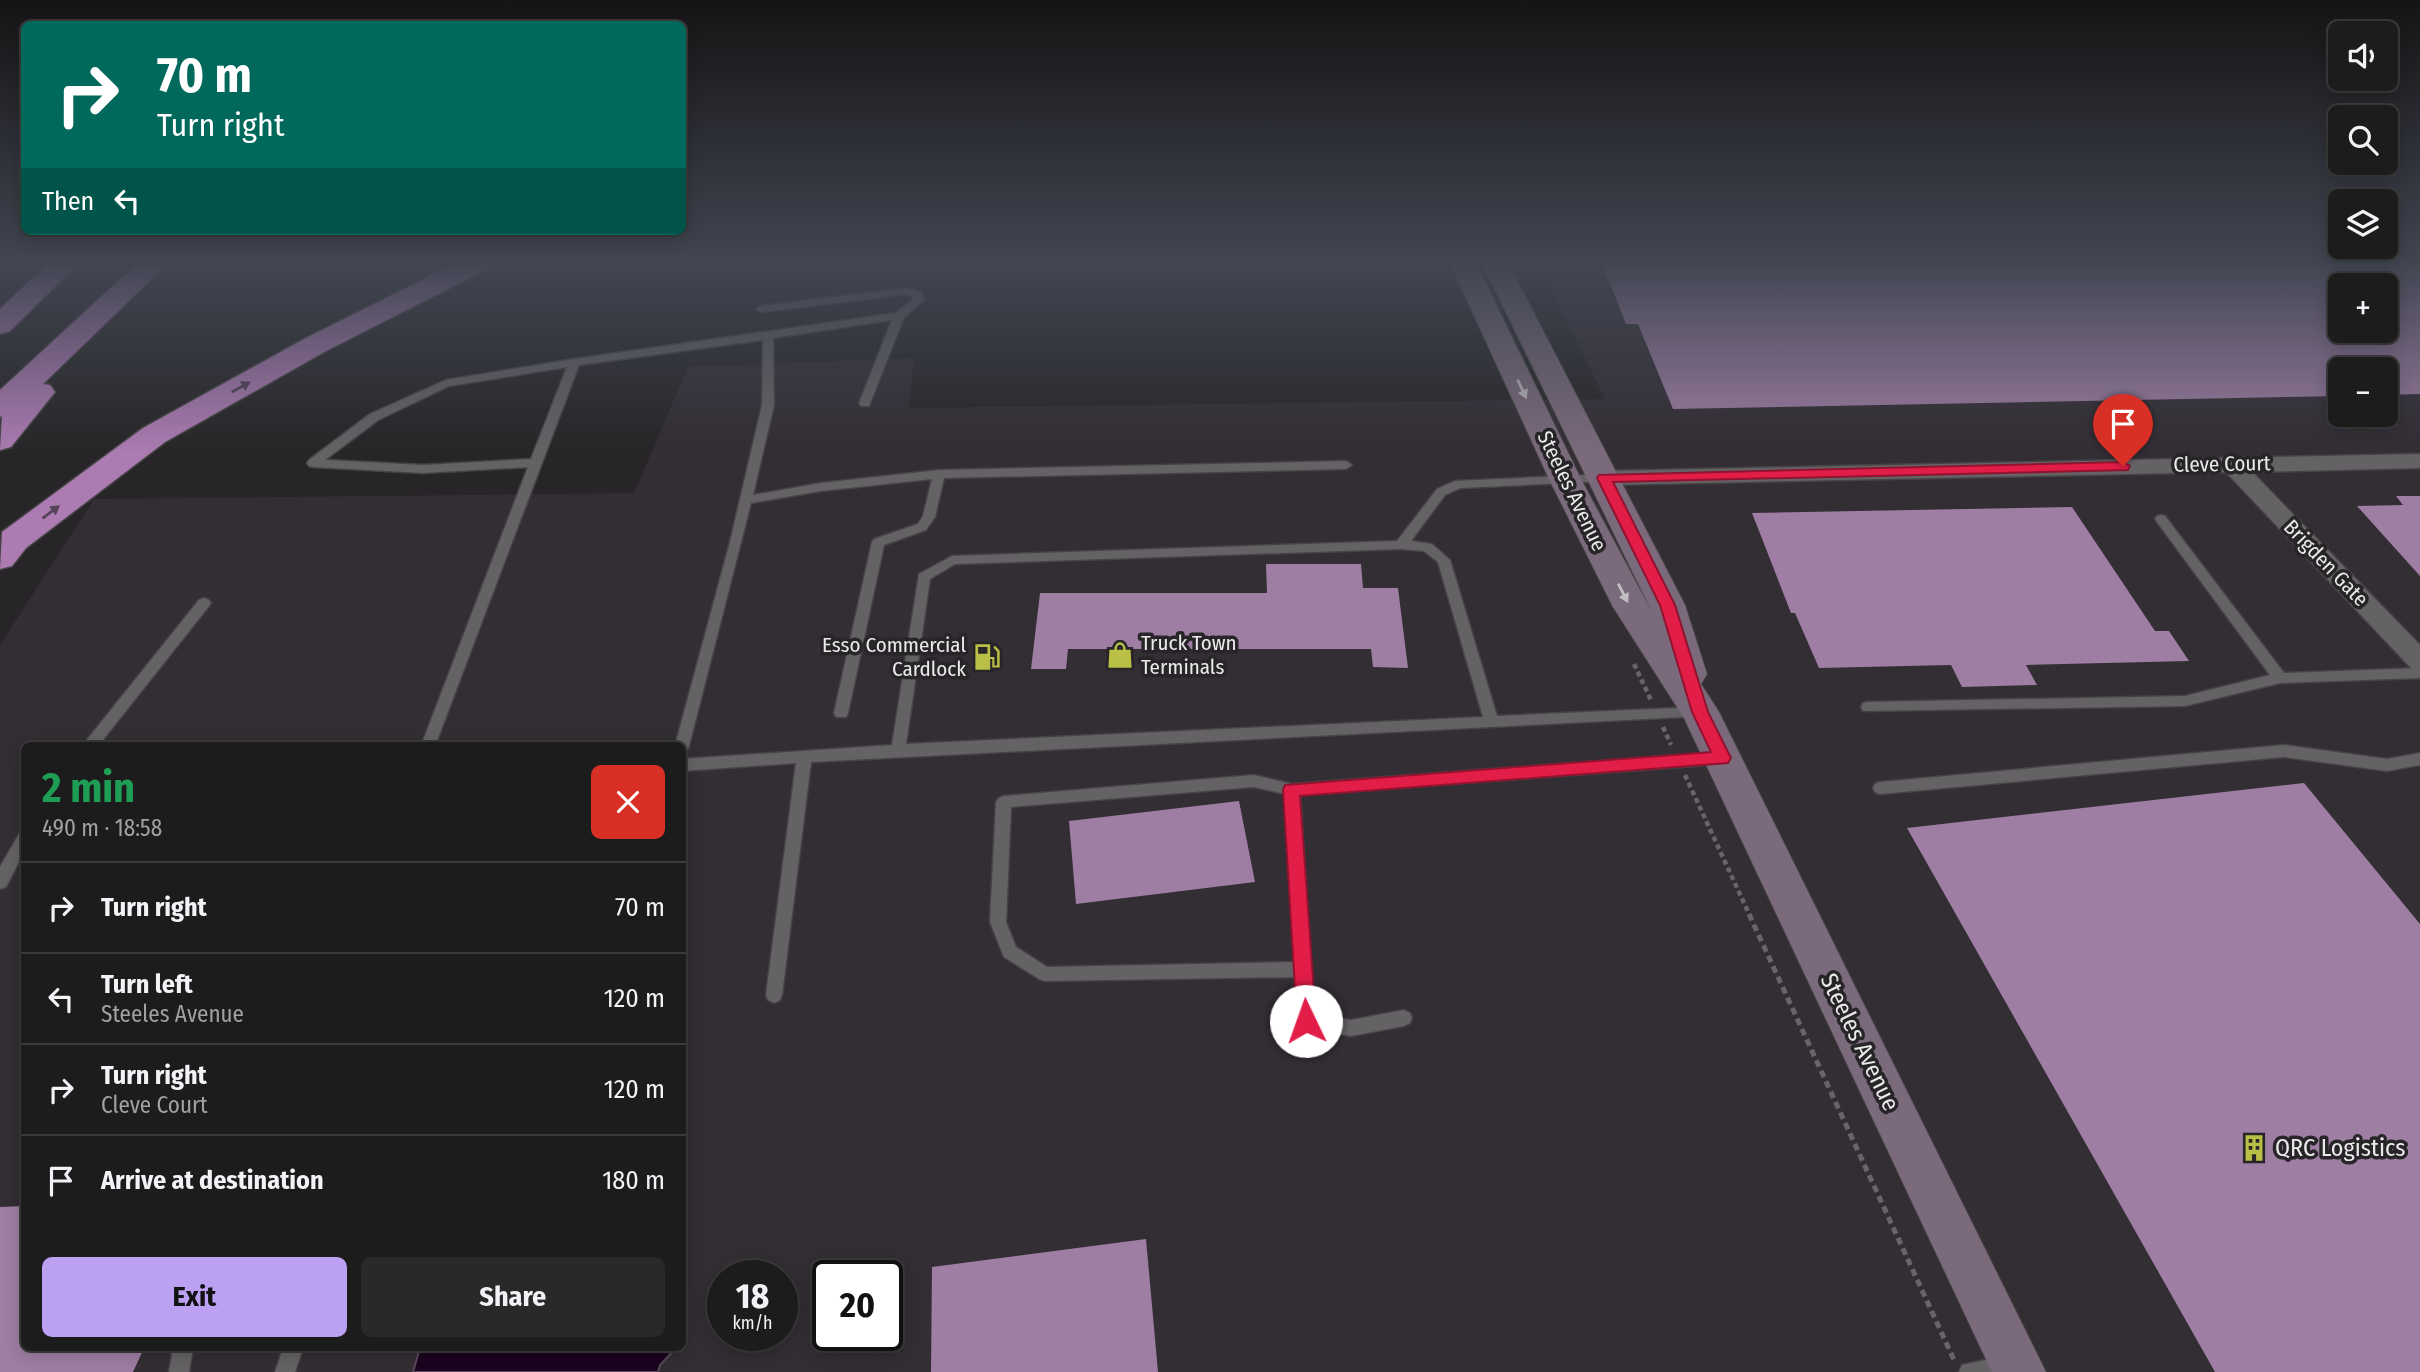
<!DOCTYPE html>
<meta charset="utf-8">
<style>
:root{--surface:#1d1c1d;--page:#2a292a;--text:#f1f3f6;--muted:#a0a1a4;--line:#3b3a3b;--accent:#bca0f2}
body{margin:0;font-family:"Fira Sans Condensed",sans-serif;background:var(--page);color:var(--text);height:100vh;display:flex;flex-direction:column;font-size:26px;white-space:nowrap}
*{box-sizing:border-box;margin:0}
p{font-size:23px;color:var(--muted)}
.icon{flex:none;width:38px;height:38px;fill:none;stroke:currentColor;stroke-width:2;stroke-linecap:round;stroke-linejoin:round}
.map{position:relative;flex:1;overflow:hidden}
.details{position:absolute;left:21px;top:742px;width:665px;height:609px;display:flex;flex-direction:column;background:var(--surface);border-radius:10px;box-shadow:0 4px 18px #0003,0 0 0 2px var(--line)}
.details>*{flex:none}
.guide{position:absolute;left:21px;top:21px;width:665px;height:214px;border-radius:10px;box-shadow:0 4px 18px #0003,0 0 0 2px var(--line);background:#00695c;color:#fff;overflow:hidden}
.tools{position:absolute;left:2328px;top:21px;display:grid;gap:14px}
.tools a{display:grid;place-items:center;width:70px;height:70px;border-radius:10px;background:var(--surface);box-shadow:0 4px 18px #0003,0 0 0 2px var(--line);font-size:35px}
.speed{position:absolute;left:707px;top:1260px;display:flex;gap:14px;font-size:35px;font-weight:700;text-align:center}
.speed>*{display:grid;place-content:center;width:91px;height:91px;border-radius:50%;background:var(--surface);box-shadow:0 4px 18px #0003,0 0 0 2px var(--line);line-height:1}
.speed small{font-size:18px;font-weight:400}
.speed .limit{border:4px solid #111;border-radius:10px;background:#fff;color:#111}
.pin{position:absolute;display:grid;place-items:center;width:60px;height:60px;color:#fff;margin:-72px -30px;border-radius:50% 50% 50% 0;rotate:-45deg;box-shadow:0 0 7px #0007}
.pin .icon{rotate:45deg}
.me{position:absolute;width:77px;margin:-38px;rotate:357deg;stroke-linejoin:round;filter:drop-shadow(0 0 5px #0008)}
.turn{display:flex;align-items:center;gap:24px;height:147px;padding:0 21px;font-size:32px}
.turn .icon{width:91px;height:91px;stroke-width:2.5}
.turn b{display:block;font-size:49px;line-height:60px}
.then{display:flex;align-items:center;height:66px;padding:0 21px;background:#0003;gap:14px;font-size:26px}
.round{display:grid;place-items:center;flex:none;width:74px;height:74px;border-radius:10px;background:var(--page)}
.head{display:flex;align-items:center;justify-content:space-between;height:119px;padding:0 21px}
h1{font-size:42px;font-weight:700;line-height:52px;color:#1e9e55}
.action{display:flex;gap:14px;margin-top:auto;padding:14px 21px}
.action a{flex:1;height:80px;border-radius:10px;background:var(--accent);color:#111;font-size:28px;font-weight:700;line-height:80px;text-align:center}
.action a+a{background:var(--page);color:var(--text)}
ul{padding:0;list-style:none}
li{display:flex;align-items:center;gap:21px;height:91px;padding:0 21px;border-top:2px solid var(--line)}
li div{flex:1}
li b{display:block;font-size:26px}
li em{font-style:normal}
.map>svg:first-child{display:block}
.built{fill:#332d34;fill-rule:evenodd}
.water{fill:#1a031e;stroke:#59485c;stroke-width:2}
.building{fill:#9e7ea3;fill-rule:evenodd}
.lines{fill:none;stroke-linecap:round;stroke-linejoin:round}
.service-casing{stroke:#454345;stroke-width:3}
.minor-casing{stroke:#454345;stroke-width:3}
.secondary-casing{stroke:#454345;stroke-width:2}
.motorway-casing{stroke:#454345;stroke-width:3}
.path-far1{stroke:#676567;stroke-width:4.5;stroke-dasharray:5 3.5;stroke-linecap:butt}
.path{stroke:#676567;stroke-width:5;stroke-dasharray:7 4.5;stroke-linecap:butt}
.service{fill:#656265;fill-rule:evenodd}
.minor{fill:#656265;fill-rule:evenodd}
.secondary{fill:#7a6a7c;fill-rule:evenodd}
.motorway{fill:#ab7bb2;fill-rule:evenodd}
.oneway{fill:#554358}
.oneway2{fill:#c3bdc4}
.route{fill:#e11d48;stroke:#92132f;stroke-width:2}
.labels{text-anchor:middle;dominant-baseline:central;stroke-width:7;stroke-linejoin:round;paint-order:stroke}
.street-label{font-size:21px;fill:#ebe9eb;stroke:#272527}
.poi-label{font-size:21px;fill:#ebe9eb;stroke:#272527;text-anchor:start}
.near-street-label{font-size:24px;fill:#ebe9eb;stroke:#272527}
.near-poi-label{font-size:24px;fill:#ebe9eb;stroke:#272527;text-anchor:start}
</style>
<div class="map">
<svg width="2420" height="1372" viewBox="0 0 2420 1372">
<rect width="100%" height="100%" fill="#272527"/>
<path class="built" d="M1538,261H2420V1372H0V645L94,499L634,493L688,367L914,358L909,408L1605,399ZM2340,285H2385V331H2340ZM2340,369H2385V415H2340ZM24,746H682V1348H24ZM723,1276H782V1335H723ZM828,1276H887V1335H828Z"/>
<path class="water" d="M420,1348H676L660,1365L658,1372H413Z"/>
<path class="building" d="M1601,261H2420V394L2385,395V369H2340V396L1673,409L1638,324H1626ZM2340,285H2385V331H2340Z
M2396,496H2420V576L2357,506L2403,505Z
M2072,507L2155,631H2169L2189,661L2026,665L2037,685L1962,687L1951,665L1819,668L1795,613H1791L1752,513Z
M1266,564H1361L1363,588H1398L1408,668L1373,667L1371,649H1068L1066,669H1031L1040,593H1267Z
M2304,783L2420,924V1372H2215L1907,828Z
M1239,801L1255,882L1076,904L1069,821Z
M24,1206V1348H144L133,1372H0V1207Z
M1146,1239L1158,1372H931L932,1267Z"/>
<g class="lines">
<defs>
<path id="service" d="M908,288L922,293L924,300L904,317L869,406H861L859,403L892,320L773,338L774,405L753,495L821,483L939,470L1346,461L1352,465L1346,469L944,478L935,517L926,530L884,545L848,713L846,717H836L834,713L872,542L874,539L918,524L923,516L932,479L821,491L751,503L689,746L687,750L682,752V746H675L730,542L762,405L763,340L579,365L435,746H421L528,467L423,473L313,467L309,466L307,463L309,460L370,414L446,380L574,359L896,313L914,299L913,297L907,294L761,312L756,309L761,306ZM567,367L531,459L423,465L325,460L378,420L449,386Z
M1604,474L1610,478L1608,481L1461,488L1445,495L1411,541L1432,544L1450,560L1497,716L1699,707L1704,708L1706,712L1704,716L811,762L782,995L780,1000L774,1003L768,1000L766,995L796,763L682,771V759L892,745L919,574L952,556L1397,541L1437,489L1455,481ZM1401,549L1424,551L1438,562L1483,717L906,744L930,579L955,564Z
M2161,515L2165,516L2284,673L2420,668V678L2280,683L2185,706L1863,711L1861,707L1863,703L1868,702L2185,696L2270,675L2157,522L2155,519L2157,516Z
M204,598L209,600L211,603L209,606L98,746H82L199,600Z
M2284,745L2387,759L2420,753V765L2387,771L2284,757L1880,794L1875,792L1873,788L1875,784L1880,782Z
M1721,752L1726,754L1728,758L1726,762L1721,764L1300,795L1314,1014L1351,1020L1404,1010L1410,1013L1412,1018L1410,1023L1404,1026L1351,1036L1300,1027L1297,1021L1295,977L1045,981L1039,979L1004,957L990,922L996,802L999,798L1004,796L1254,775L1292,784ZM1254,787L1285,794L1294,962L1047,967L1016,947L1006,922L1011,807Z
M24,833V852L6,887L0,889V867L19,834Z
M173,1348H193L189,1372H169Z
M283,1348H303L295,1372H275Z
M2008,1355L2015,1358L2018,1365L2015,1372H1959L1962,1365Z"/>
<path id="minor" d="M2420,454V468L2252,472L2420,645V671L2411,668L2226,472L1604,485L1596,483L1593,478L1596,473L1604,471Z"/>
<path id="secondary" d="M1449,261H1475L1581,479L1653,614L1481,261H1507L1685,605L1707,674L1701,684L1719,712L2046,1372H1992L1684,718L1613,607L1549,479Z"/>
<path id="motorway" d="M51,261H81L10,331L0,334V309Z
M140,261H170L43,384L50,385L55,392L11,447L0,450L2,416L0,417V390Z
M460,261H495L491,267L326,351L165,442L26,548L12,566L0,569L2,532L143,428L304,339Z"/>
</defs>
<use href="#service" class="service-casing"/>
<use href="#minor" class="minor-casing"/>
<use href="#secondary" class="secondary-casing"/>
<use href="#motorway" class="motorway-casing"/>
<path class="path-far1" d="M1634,664L1651,700
M1663,727L1671,745
M1685,775L1750,916"/>
<path class="path" d="M1749,914L1955,1362"/>
<use href="#service" class="service"/>
<use href="#minor" class="minor"/>
<use href="#secondary" class="secondary"/>
<use href="#motorway" class="motorway"/>
</g>
<defs><path id="oneway-solid" d="M-6-.8H1V-3.2L6.5 0L1 3.2V.8H-6Z" transform="scale(1.75)"/></defs>
<g class="oneway">
<use href="#oneway-solid" transform="translate(241 387) rotate(-29)"/>
<use href="#oneway-solid" transform="translate(51 512) rotate(-37)"/>
</g>
<g class="oneway2">
<use href="#oneway-solid" transform="translate(1522 389) rotate(65)"/>
<use href="#oneway-solid" transform="translate(1623 593) rotate(63)"/>
</g>
<linearGradient id="sky" x2="0" y2="1"><stop stop-color="#151415"/><stop offset="0.58" stop-color="#414652"/><stop offset="1" stop-color="#414652" stop-opacity="0"/></linearGradient>
<rect width="2420" height="453" fill="url(#sky)"/>
<path class="route" d="M2123,462L2130,466L2128,470L1613,482L1675,605L1708,712L1731,758L1728,763L1300,796L1316,1021L1313,1027L1306,1029L1300,1027L1297,1021L1283,790L1285,785L1711,752L1692,712L1660,605L1597,478L1599,475Z"/>
<defs>
<symbol id="shop-bare" viewBox="-9 -9 18 18"><path d="M-5-2.5h2.3a2.7 3.5 0 0 1 5.4 0H5L5.5 6h-11ZM-1.5-2.5h3a1.5 2.3 0 0 0-3 0Z" fill="#bac045" stroke="#272527" stroke-width="2.5" paint-order="stroke"/></symbol>
<symbol id="fuel-bare" viewBox="-9 -9 18 18"><path d="M-5.5-6h7V0h2V4h1.3V-2.5L3-4.5l.8-.8L6-3V5H2.5V1h-1V6h-7ZM-4.2-4.7v3.2H.2V-4.7Z" fill="#bac045" stroke="#272527" stroke-width="2.5" paint-order="stroke"/></symbol>
<symbol id="building-bare" viewBox="-9 -9 18 18"><path d="M-4-6H4V6H1V3H-1V6H-4ZM-2.5-4.3h1.7v1.8h-1.7ZM.8-4.3h1.7v1.8H.8ZM-2.5-1h1.7V.8h-1.7ZM.8-1h1.7V.8H.8Z" fill="#bac045" stroke="#272527" stroke-width="2.5" paint-order="stroke"/></symbol>
</defs>
<g fill-rule="evenodd">
<use href="#shop-bare" x="1101" y="636" width="38" height="38"/>
<use href="#fuel-bare" x="968" y="638" width="38" height="38"/>
<use href="#building-bare" x="2235" y="1129" width="38" height="38"/>
</g>
<g class="labels">
<g class="street-label">
<text transform="translate(2222 464) rotate(-1)">Cleve Court</text>
<text transform="translate(1572 491) rotate(64)">Steeles Avenue</text>
<text transform="translate(2326 563) rotate(46)">Brigden Gate</text>
</g>
<g class="poi-label">
<text x="1141" y="643">Truck Town<tspan x="1141" dy="24">Terminals</tspan></text>
<text x="966" y="645" text-anchor="end">Esso Commercial<tspan x="966" dy="24">Cardlock</tspan></text>
</g>
<g class="near-street-label">
<text transform="translate(1860 1042) rotate(64)">Steeles Avenue</text>
</g>
<g class="near-poi-label">
<text x="2275" y="1148">QRC Logistics</text>
</g>
</g>
</svg>
<div class="tools">
<a><svg class="icon" aria-label="sound" viewBox="0 0 24 24"><path d="M4 9h4l5-4v14l-5-4H4zM17 9q2 3 0 6"/></svg></a>
<a><svg class="icon" aria-label="search" viewBox="0 0 24 24"><circle cx="10" cy="10" r="6"/><path d="M15 15l6 6"/></svg></a>
<a><svg class="icon" aria-label="layers" viewBox="0 0 24 24"><path d="M12 4l9 5-9 5-9-5zM3 14l9 5 9-5"/></svg></a>
<a>+</a>
<a>−</a>
</div>
<div class="speed"><div>18<small>km/h</small></div><div class="limit">20</div></div>
<div class="pin" style="left:2123px;top:466px;background:#d93025"><svg class="icon" aria-label="arrive" viewBox="0 0 24 24"><path d="M6 21V4h12l-3 4 3 4H6"/></svg></div>
<svg class="me" style="left:1306px;top:1021px" viewBox="-20 -20 40 40"><circle r="19" fill="#fff"/><path d="M0-13L10 11 0 6-10 11z" fill="#e11d48"/></svg>
<div class="guide">
<div class="turn"><svg class="icon" aria-label="right" viewBox="0 0 24 24"><path d="M7 20v-9h11M14 6l5 5-5 5"/></svg><div><b>70 m</b>Turn right</div></div>
<div class="then">Then<svg class="icon" aria-label="left" viewBox="0 0 24 24"><path d="M17 20v-9H6M10 6l-5 5 5 5"/></svg></div>
</div>
<section class="details">
<div class="head"><div><h1>2 min</h1><p>490 m · 18:58</p></div><a class="round" style="background:#d93025;color:#fff"><svg class="icon" aria-label="close" viewBox="0 0 24 24"><path d="M6 6l12 12M18 6L6 18"/></svg></a></div>
<ul>
<li><svg class="icon" aria-label="right" viewBox="0 0 24 24"><path d="M7 20v-9h11M14 6l5 5-5 5"/></svg><div><b>Turn right</b></div><em>70 m</em></li>
<li><svg class="icon" aria-label="left" viewBox="0 0 24 24"><path d="M17 20v-9H6M10 6l-5 5 5 5"/></svg><div><b>Turn left</b><p>Steeles Avenue</p></div><em>120 m</em></li>
<li><svg class="icon" aria-label="right" viewBox="0 0 24 24"><path d="M7 20v-9h11M14 6l5 5-5 5"/></svg><div><b>Turn right</b><p>Cleve Court</p></div><em>120 m</em></li>
<li><svg class="icon" aria-label="arrive" viewBox="0 0 24 24"><path d="M6 21V4h12l-3 4 3 4H6"/></svg><div><b>Arrive at destination</b></div><em>180 m</em></li>
</ul>
<div class="action"><a>Exit</a><a>Share</a></div>
</section>
</div>
